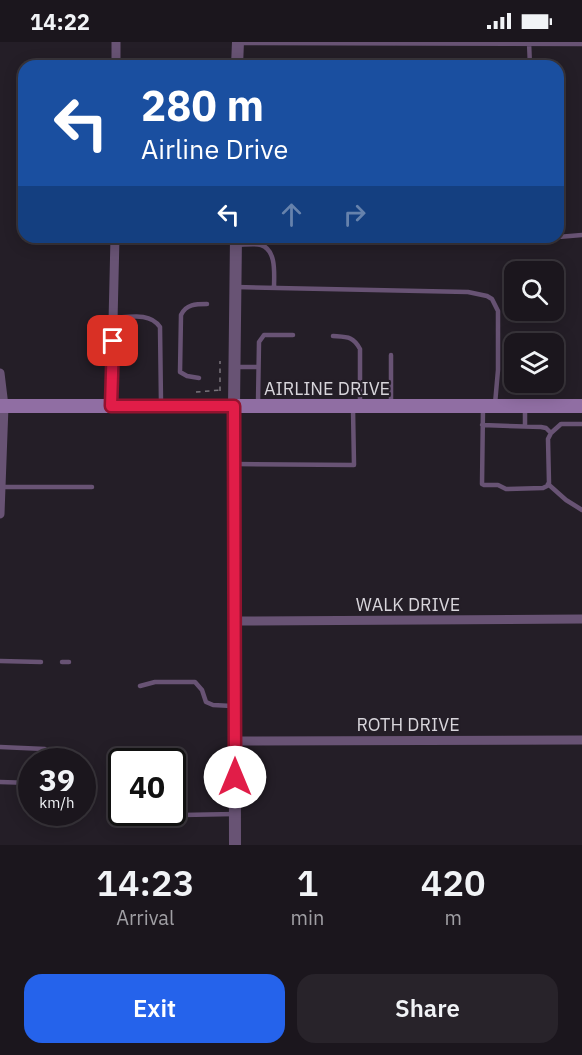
<!DOCTYPE html>
<style>
:root{--surface:#1b161d;--page:#28232a;--text:#f1f3f6;--muted:#a09fa4;--line:#39353b;--accent:#2563eb}
body{margin:0;font-family:"IBM Plex Sans",sans-serif;background:var(--page);color:var(--text);height:100vh;display:flex;flex-direction:column;font-size:22px;white-space:nowrap}
*{box-sizing:border-box;margin:0}
p{font-size:20px;color:var(--muted)}
.icon{flex:none;width:33px;height:33px;fill:none;stroke:currentColor;stroke-width:2;stroke-linecap:round;stroke-linejoin:round}
.map{position:relative;height:803px;overflow:hidden}
.drawer{display:flex;flex-direction:column;background:var(--surface);flex:1}
.drawer>*{flex:none}
.top-card{position:absolute;left:18px;top:18px;width:546px;height:183px;border-radius:18px;box-shadow:0 3px 15px #0003,0 0 0 2px var(--line);background:#1a4fa0;color:#fff;overflow:hidden}
.buttons{position:absolute;left:504px;top:219px;display:grid;gap:12px}
.buttons a{display:grid;place-items:center;width:60px;height:60px;border-radius:12px;background:var(--surface);box-shadow:0 3px 15px #0003,0 0 0 2px var(--line);font-size:30px}
.speed{position:absolute;left:18px;top:706px;display:flex;gap:12px;font-size:30px;font-weight:700;text-align:center}
.speed>*{display:grid;place-content:center;width:78px;height:78px;border-radius:50%;background:var(--surface);box-shadow:0 3px 15px #0003,0 0 0 2px var(--line);line-height:1}
.speed small{font-size:15px;font-weight:400}
.speed .limit{border:3px solid #111;border-radius:9px;background:#fff;color:#111}
.pin{position:absolute;display:grid;place-items:center;width:51px;height:51px;color:#fff;margin:-26px;border-radius:12px;box-shadow:0 3px 9px #0006}
.me{position:absolute;width:66px;margin:-33px;rotate:0deg;stroke-linejoin:round;filter:drop-shadow(0 0 4px #0008)}
.turn{display:flex;align-items:center;gap:21px;height:126px;padding:0 24px;font-size:27px}
.turn .icon{width:78px;height:78px;stroke-width:2.5}
.turn b{display:block;font-size:42px;line-height:51px}
.lanes{display:flex;align-items:center;height:57px;padding:0 24px;background:#0003;justify-content:center;gap:30px;direction:ltr}
.lanes .off{opacity:.35}
.eta{display:flex;justify-content:space-evenly;align-items:center;height:102px;text-align:center}
.eta b{font-size:36px;font-weight:600;line-height:42px}
.action{display:flex;gap:12px;margin-top:auto;padding:12px 24px}
.action a{flex:1;height:69px;border-radius:18px;background:var(--accent);color:#fff;font-size:24px;font-weight:600;line-height:69px;text-align:center}
.action a+a{background:var(--page);color:var(--text)}
.status{display:flex;justify-content:space-between;align-items:center;height:42px;padding:0 30px;background:var(--surface);direction:ltr}
.status svg{height:16px;fill:currentColor}
.map>svg:first-child{display:block}
.lines{fill:none;stroke-linecap:round;stroke-linejoin:round}
.path{stroke:#79747c;stroke-width:1.5;stroke-dasharray:4.5 4.5;stroke-linecap:butt}
.service{stroke:#685374;stroke-width:4.5}
.minor{stroke:#685374;stroke-width:9}
.tertiary{stroke:#685374;stroke-width:12}
.secondary{stroke:#906ea3;stroke-width:14}
.route-casing{stroke:#92132f;stroke-width:15}
.route{stroke:#e11d48;stroke-width:10}
.labels{text-anchor:middle;dominant-baseline:central;stroke-width:4.5;stroke-linejoin:round;paint-order:stroke}
.street-label{font-size:18px;fill:#d8d5db;stroke:#241e27}
</style>
<div class="status"><b>14:22</b><svg viewBox="0 0 49 12"><path d="M0 12V9h3v3zM5 12V6h3v6zM10 12V3h3v9zM15 12V0h3v12zM26 1h20v11H26zM47 4h2v5h-2z"/></svg></div>
<div class="map">
<svg width="582" height="803" viewBox="0 0 582 803">
<rect width="100%" height="100%" fill="#241e27"/>
<g class="lines">
<path class="path" d="M220,349V319
M196,350L222,348"/>
<path class="service" d="M529,0L530,24
M240,1L582,2
M530,195V197L556,195
M558,195L582,193
M237,203C244,203 254,201 261,203C277,208 274,233 274,246
M236,245L468,250L487,254L492,257L498,269V328L495,362
M114,276C130,275 150,270 160,285L161,361
M333,294C347,295 353,294 360,307V361
M391,313V361
M237,325H258
M199,336L187,334L180,330L181,273C186,262 196,262 207,262
M258,361L259,300L264,293H293
M483,366L482,442L484,443H498L506,447L543,446L547,444L549,441L548,397L551,391L561,382H582
M525,367V384
M482,383L541,385L546,386L551,391
M236,422L354,423L353,367
M548,442L566,458L582,468
M1,445H92
M0,619L41,620
M62,620H69
M140,644L155,640H195L202,648L206,660L213,663L232,664
M0,705L45,707L47,720
M0,740L32,741
M82,741L93,740
M182,773L235,772"/>
<path class="minor" d="M116,24V0
M0,331L4,364L0,472
M111,364L115,195
M235,579L582,577
M235,699L582,698"/>
<path class="tertiary" d="M237,24L238,0
M235,803L234,364L236,195"/>
<path class="secondary" d="M0,364H582"/>
</g>
<g class="lines">
<defs>
<path id="route" d="M113,299L111,364H234L235,735"/>
</defs>
<use href="#route" class="route-casing"/>
<use href="#route" class="route"/>
</g>
<g class="labels">
<g class="street-label">
<text x="327" y="346">AIRLINE DRIVE</text>
<text x="408" y="562">WALK DRIVE</text>
<text x="408" y="682">ROTH DRIVE</text>
</g>
</g>
</svg>
<div class="buttons">
<a><svg class="icon" aria-label="search" viewBox="0 0 24 24"><circle cx="10" cy="10" r="6"/><path d="M15 15l6 6"/></svg></a>
<a><svg class="icon" aria-label="layers" viewBox="0 0 24 24"><path d="M12 4l9 5-9 5-9-5zM3 14l9 5 9-5"/></svg></a>
</div>
<div class="speed"><div>39<small>km/h</small></div><div class="limit">40</div></div>
<div class="pin" style="left:113px;top:299px;background:#d93025"><svg class="icon" aria-label="arrive" viewBox="0 0 24 24"><path d="M6 21V4h12l-3 4 3 4H6"/></svg></div>
<svg class="me" style="left:235px;top:735px" viewBox="-20 -20 40 40"><circle r="19" fill="#fff"/><path d="M0-13L10 11 0 6-10 11z" fill="#e11d48"/></svg>
<div class="top-card">
<div class="turn"><svg class="icon" aria-label="left" viewBox="0 0 24 24"><path d="M17 20v-9H6M10 6l-5 5 5 5"/></svg><div><b>280 m</b>Airline Drive</div></div>
<div class="lanes"><svg class="icon" aria-label="left" viewBox="0 0 24 24"><path d="M17 20v-9H6M10 6l-5 5 5 5"/></svg><svg class="icon off" aria-label="ahead" viewBox="0 0 24 24"><path d="M12 20V5M6 11l6-6 6 6"/></svg><svg class="icon off" aria-label="right" viewBox="0 0 24 24"><path d="M7 20v-9h11M14 6l5 5-5 5"/></svg></div>
</div>
</div>
<section class="drawer">
<div class="eta">
<div><b>14:23</b><p>Arrival</p></div>
<div><b>1</b><p>min</p></div>
<div><b>420</b><p>m</p></div>
</div>
<div class="action"><a>Exit</a><a>Share</a></div>
</section>
